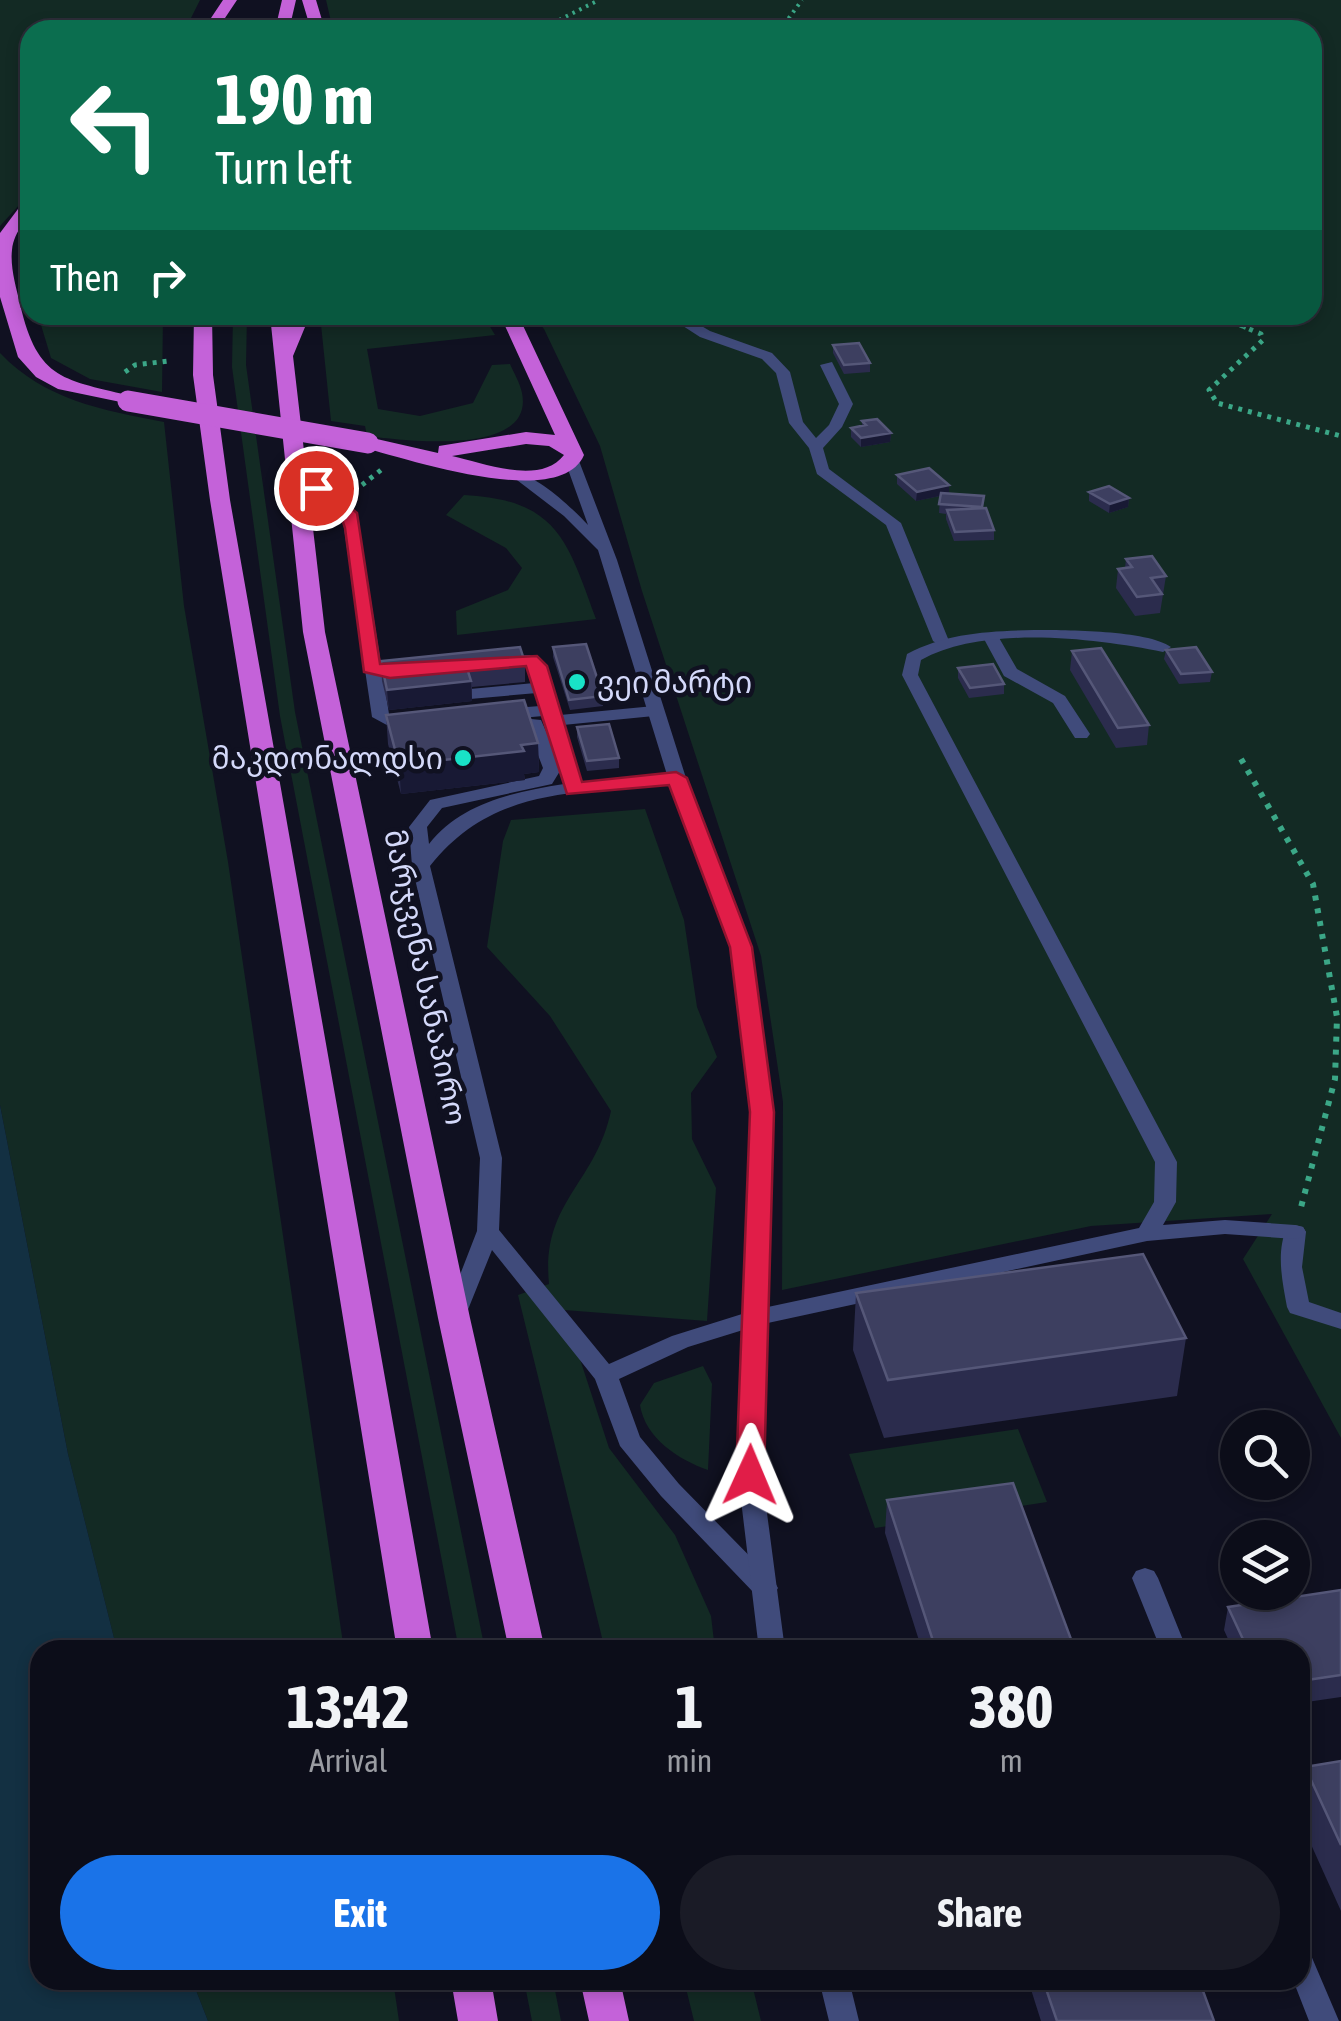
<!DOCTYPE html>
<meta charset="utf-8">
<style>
:root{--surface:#0c0d19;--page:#1a1b26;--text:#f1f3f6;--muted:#9a9ca2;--line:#2c2d38;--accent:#1a73e8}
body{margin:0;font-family:"Asap Condensed","Noto Sans Georgian",sans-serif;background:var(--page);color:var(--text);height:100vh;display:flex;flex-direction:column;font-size:38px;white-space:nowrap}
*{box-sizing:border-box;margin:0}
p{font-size:32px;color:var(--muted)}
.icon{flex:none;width:55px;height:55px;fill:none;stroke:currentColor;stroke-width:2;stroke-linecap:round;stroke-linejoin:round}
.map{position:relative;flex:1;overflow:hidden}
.sheet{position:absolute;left:30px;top:1640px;width:1280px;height:350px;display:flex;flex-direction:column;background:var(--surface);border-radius:30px;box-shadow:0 5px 15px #0003,0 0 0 2px var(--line)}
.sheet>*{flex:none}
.banner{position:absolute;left:20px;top:20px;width:1302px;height:305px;border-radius:30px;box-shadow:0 5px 15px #0003,0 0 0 2px var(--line);background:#0b6e4f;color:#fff;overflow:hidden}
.controls{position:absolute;left:1220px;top:1410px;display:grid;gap:20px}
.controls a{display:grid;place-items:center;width:90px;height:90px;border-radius:50%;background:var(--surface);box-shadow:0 5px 15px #0003,0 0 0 2px var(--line);font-size:50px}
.pin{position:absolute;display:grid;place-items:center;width:85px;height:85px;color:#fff;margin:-42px;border:5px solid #fff;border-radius:50%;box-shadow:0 2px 10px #0007}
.me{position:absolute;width:110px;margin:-55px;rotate:1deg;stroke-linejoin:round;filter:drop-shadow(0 0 8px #0008)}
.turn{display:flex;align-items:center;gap:35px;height:210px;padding:0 30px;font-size:45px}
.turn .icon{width:130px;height:130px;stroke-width:2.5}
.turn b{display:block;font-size:70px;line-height:85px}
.then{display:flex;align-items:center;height:95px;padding:0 30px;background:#0003;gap:20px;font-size:38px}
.eta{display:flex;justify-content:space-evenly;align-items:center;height:170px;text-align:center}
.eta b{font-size:60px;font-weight:700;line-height:70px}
.action{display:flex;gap:20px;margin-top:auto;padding:20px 30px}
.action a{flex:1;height:115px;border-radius:60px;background:var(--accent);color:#fff;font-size:40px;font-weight:700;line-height:115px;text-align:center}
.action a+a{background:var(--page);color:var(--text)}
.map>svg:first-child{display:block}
.green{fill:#132a24}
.water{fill:#133042}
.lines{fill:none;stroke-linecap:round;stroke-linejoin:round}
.path-far2{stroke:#3ba787;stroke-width:4;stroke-dasharray:2.5 5;stroke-linecap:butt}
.path-far1{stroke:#3ba787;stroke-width:5;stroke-dasharray:4 6;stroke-linecap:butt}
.path{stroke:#3ba787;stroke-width:6;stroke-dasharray:5 8;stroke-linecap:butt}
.service{fill:#404b7b;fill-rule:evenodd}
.minor{fill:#404b7b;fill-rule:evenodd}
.tertiary{fill:#404b7b;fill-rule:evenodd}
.trunk{fill:#c462d9;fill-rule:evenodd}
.trunk-bridge{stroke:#c462d9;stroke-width:21}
.wall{fill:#2b2c4d}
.shaded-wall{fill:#181934}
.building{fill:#3d3f60;stroke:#555778;stroke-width:2.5}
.route{fill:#e11d48;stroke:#92132f;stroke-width:2.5}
.poi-dot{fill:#19e2c7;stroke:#101121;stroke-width:4}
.labels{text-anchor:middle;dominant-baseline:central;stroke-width:9;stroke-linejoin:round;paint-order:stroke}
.poi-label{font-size:30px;fill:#d4d9fa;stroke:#101121;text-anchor:start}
.street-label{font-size:30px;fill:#d4d9fa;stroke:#101121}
</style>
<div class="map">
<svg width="1341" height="2021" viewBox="0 0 1341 2021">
<rect width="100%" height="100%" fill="#101121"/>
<path class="green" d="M0,0H200L185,30H30V193L0,226Z
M326,0H1341V1438L1243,1259L1272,1214L1091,1226L782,1290L783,1102L761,956L642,591L600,446L544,329L533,315H1312V30H333Z
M38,315H163L162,392L90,379L51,358Z
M233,315H247L246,365L295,712L485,1650H459L280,716L232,367Z
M320,315H483L495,335L367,349L378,409L420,416L473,403L492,365L510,364C514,373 520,383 522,393C535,458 400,440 367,436L365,426L331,421Z
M0,353C45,400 102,410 164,422L184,606L228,862L344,1650H117L68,1454L0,1105Z
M464,495C558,500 567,540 596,619L457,635L456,611L508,590L522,568L506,548L446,515Z
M645,809L684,920L697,1007L717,1057L691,1093L692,1139L716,1188L707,1321L564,1310L609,1448L675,1535L711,1616L715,1650H605L518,1295L549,1284C541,1202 595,1185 611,1111L550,1016L487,947L503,841L511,820Z
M703,1366L712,1384L708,1470C679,1460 645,1438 640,1405L654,1383Z
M1018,1429L1047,1502L875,1528L849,1454Z
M192,1980H393L399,2021H208Z
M524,1980H553L561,2021H532Z
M684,1980H751L761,2021H694Z"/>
<path class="water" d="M0,1105L68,1454L117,1650H40V1980H192L208,2021H0Z"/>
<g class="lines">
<path class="path-far2" d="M539,30L599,0
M787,30L783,26L802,0
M1216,315L1246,328"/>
<path class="path-far1" d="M1240,325L1261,334L1263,340L1209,390L1217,403L1341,436
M125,372L135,365L168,361
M362,485L381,470"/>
<path class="path" d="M1241,759L1313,884L1337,1017L1335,1079L1300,1211"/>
<path class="service" d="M666,315H683L710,331L772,353L790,372L803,422L816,438L829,425L839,404L820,365L832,362L853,404L842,427L823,448L829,469L901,523L949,641L947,644L941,646L933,641L886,525L817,474L809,448L789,423L776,373L762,359L700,337Z
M295,467L357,513L389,714L399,720H416L419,724L416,728L396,730L372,717L342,515L290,474V468Z
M992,634L998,636L1017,669L1065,696L1090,734L1087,738H1075L1053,703L1004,676L984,639Z
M530,655L545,666L560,715L654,706L663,711L654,716L563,725L581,782L677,773L686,778L677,783C583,795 495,783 430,866L502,1158L499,1230L609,1364L672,1336L758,1309L766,1311L769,1317L766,1323L688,1347L619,1379L640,1437L679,1484L774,1581L778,1588L774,1595L765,1598L756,1595L661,1496L620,1446L595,1379L492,1250L463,1322H447L444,1316L477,1231L480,1158L412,866L409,827L430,800L539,776L543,768L528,729L504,726L503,719L494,714L503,709L540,706L537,693L470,699L462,694L470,689L534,683L526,665L500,666L492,661L500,656ZM543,716L553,747L541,720L521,718ZM560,771L564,784C514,792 461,803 429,844L427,827L442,808L552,784Z
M1295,1225L1303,1227L1306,1232L1302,1267L1309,1302L1341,1313V1329L1290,1313L1287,1307C1282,1280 1276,1252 1287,1227Z
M1145,1568L1154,1571L1158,1578L1187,1650H1161L1132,1578L1136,1571Z
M1300,1949L1310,1953L1339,2021H1309L1293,1980H1300Z"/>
<path class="minor" d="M1034,630C1066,630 1147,630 1171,647L1163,652C1094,638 984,625 921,660L918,675L1177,1162L1176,1202L1163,1225L1225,1220L1295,1225L1303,1227L1306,1232L1303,1237L1295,1239L1225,1234L1147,1241L758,1325L750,1323L747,1317L750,1311L758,1309L1139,1228L1154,1202L1155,1162L902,675L907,654C946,633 989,631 1034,630Z"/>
<path class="tertiary" d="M572,457L579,461L617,560L686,778L751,947L772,1112L762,1475L785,1650H759L738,1475L752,1112L731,947L668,778L598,550L564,516L513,477L515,474C535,472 574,510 588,525L565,461Z
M819,1980H849L859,2021H829Z"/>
<path class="trunk" d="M223,0H237L217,30H203Z
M282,0H296L289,30H275Z
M302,0H316L325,30H311Z
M30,200C30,221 14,229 12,250C10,267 16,287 20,304C38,382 64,379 135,397V405L58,389L36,377L18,357L0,297V233L24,201Z
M194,315H212L213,375L230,500L433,1650H397L210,500L193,375Z
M270,315H288L289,322L292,315H310L293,356L325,632L470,1318L545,1650H509L438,1318L303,632Z
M500,315H518L584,455C560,511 408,459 361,447V439L368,437L438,453L439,446L526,432L555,435ZM526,444L549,446L564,455C540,486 484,463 452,456Z
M451,1980H491L498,2021H458Z
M580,1980H620L629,2021H589Z"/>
<path class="trunk-bridge" d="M128,401L368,443"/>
</g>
<path class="wall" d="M833,345L870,363V372L844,374L833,353Z
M862,421L891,433L890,442L861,447L851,437V428L862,426Z
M897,475L949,494L984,496L983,508L994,530V540L954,541L946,519V514L939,513L940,496L916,501L897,484Z
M1089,492L1129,498L1128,507L1109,513L1089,501Z
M1126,559L1166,576L1160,613L1135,616L1116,588L1118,569L1125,568Z
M553,647L603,696V706L570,710L553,657Z
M1166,650L1212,672L1210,682L1179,684L1164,659Z
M1072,651L1149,725L1147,745L1116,748L1070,670Z
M381,661L525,663V682L472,687V701L389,710L382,681Z
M958,668L1004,684V694L969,698L958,678Z
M386,715L538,743L539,772L524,774L525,780L401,794L388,744Z
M577,727L619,758V768L587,771L577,737Z
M856,1293L1186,1338L1177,1396L884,1438L853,1350Z
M887,1500L1075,1650H922L885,1533Z
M1341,1590V1697L1300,1703V1650H1233L1224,1630L1228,1607Z
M1341,1761V1911L1300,1820V1790L1305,1767Z
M1028,1980H1199L1214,2021H1041Z"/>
<path class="shaded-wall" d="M891,433L890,442L861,447V438Z
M949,485V494L916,501L917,492Z
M1129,498L1128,507L1109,513L1110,504Z
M471,681L472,701L389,710L387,690Z
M538,743L539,772L524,774L525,780L401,794L399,765Z"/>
<path class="building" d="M859,343L870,363L844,365L833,345Z
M877,419L891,433L861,438L851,428L866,425L862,421Z
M929,468L949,485L917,492L897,475Z
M1109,486L1129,498L1110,504L1089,492Z
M941,493L984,496L982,507L939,504Z
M986,508L994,530L955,532L947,510Z
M1152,556L1166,576L1151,578L1162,594L1137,597L1118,569L1132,567L1126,559Z
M586,644L603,696L569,700L553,647Z
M520,647L525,663L467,668L471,681L387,690L381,661Z
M1196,647L1212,672L1181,674L1166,650Z
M1101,648L1149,725L1118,728L1072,651Z
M993,664L1004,684L970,688L958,668Z
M524,700L538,743L521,745L524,751L399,765L386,715Z
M609,724L619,758L587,761L577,727Z
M1143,1254L1186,1338L888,1380L856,1293Z
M1013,1483L1075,1650H936L887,1500Z
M1341,1590V1675L1300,1681V1650H1248L1228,1607Z
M1341,1761V1845L1305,1767Z
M1043,1980H1199L1214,2021H1057Z"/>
<path class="route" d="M309,484H322L357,513L380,664L537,656L547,666L582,782L676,772L687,778L752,947L774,1112L764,1475L760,1482H740L736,1475L750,1112L730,947L669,785L567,794L526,666L390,678L364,672L345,528L341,516L309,491Z"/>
<g class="poi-dot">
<circle cx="577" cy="682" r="10"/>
<circle cx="463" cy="758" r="10"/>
</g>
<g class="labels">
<g class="poi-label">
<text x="597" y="682">ვეი მარტი</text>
<text x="443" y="758" text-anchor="end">მაკდონალდსი</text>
</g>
<g class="street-label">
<text transform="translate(426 977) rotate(78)">მარჯვენა სანაპირო</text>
</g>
</g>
</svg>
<div class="controls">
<a><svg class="icon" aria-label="search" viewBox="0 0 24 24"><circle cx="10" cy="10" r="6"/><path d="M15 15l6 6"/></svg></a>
<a><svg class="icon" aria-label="layers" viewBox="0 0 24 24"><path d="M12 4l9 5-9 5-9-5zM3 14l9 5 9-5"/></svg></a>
</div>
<div class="pin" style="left:316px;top:488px;background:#d93025"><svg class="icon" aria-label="arrive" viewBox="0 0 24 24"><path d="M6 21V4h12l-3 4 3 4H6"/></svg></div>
<svg class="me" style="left:750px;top:1475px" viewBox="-20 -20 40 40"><path d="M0-17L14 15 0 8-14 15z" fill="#e11d48" stroke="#fff" stroke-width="4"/></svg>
<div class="banner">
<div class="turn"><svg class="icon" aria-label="left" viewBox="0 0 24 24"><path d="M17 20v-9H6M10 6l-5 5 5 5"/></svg><div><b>190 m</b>Turn left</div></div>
<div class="then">Then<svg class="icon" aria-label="right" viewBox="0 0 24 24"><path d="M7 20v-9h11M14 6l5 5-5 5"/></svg></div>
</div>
<section class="sheet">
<div class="eta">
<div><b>13:42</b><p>Arrival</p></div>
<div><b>1</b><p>min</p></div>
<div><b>380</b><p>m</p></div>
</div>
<div class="action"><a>Exit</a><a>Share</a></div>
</section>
</div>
